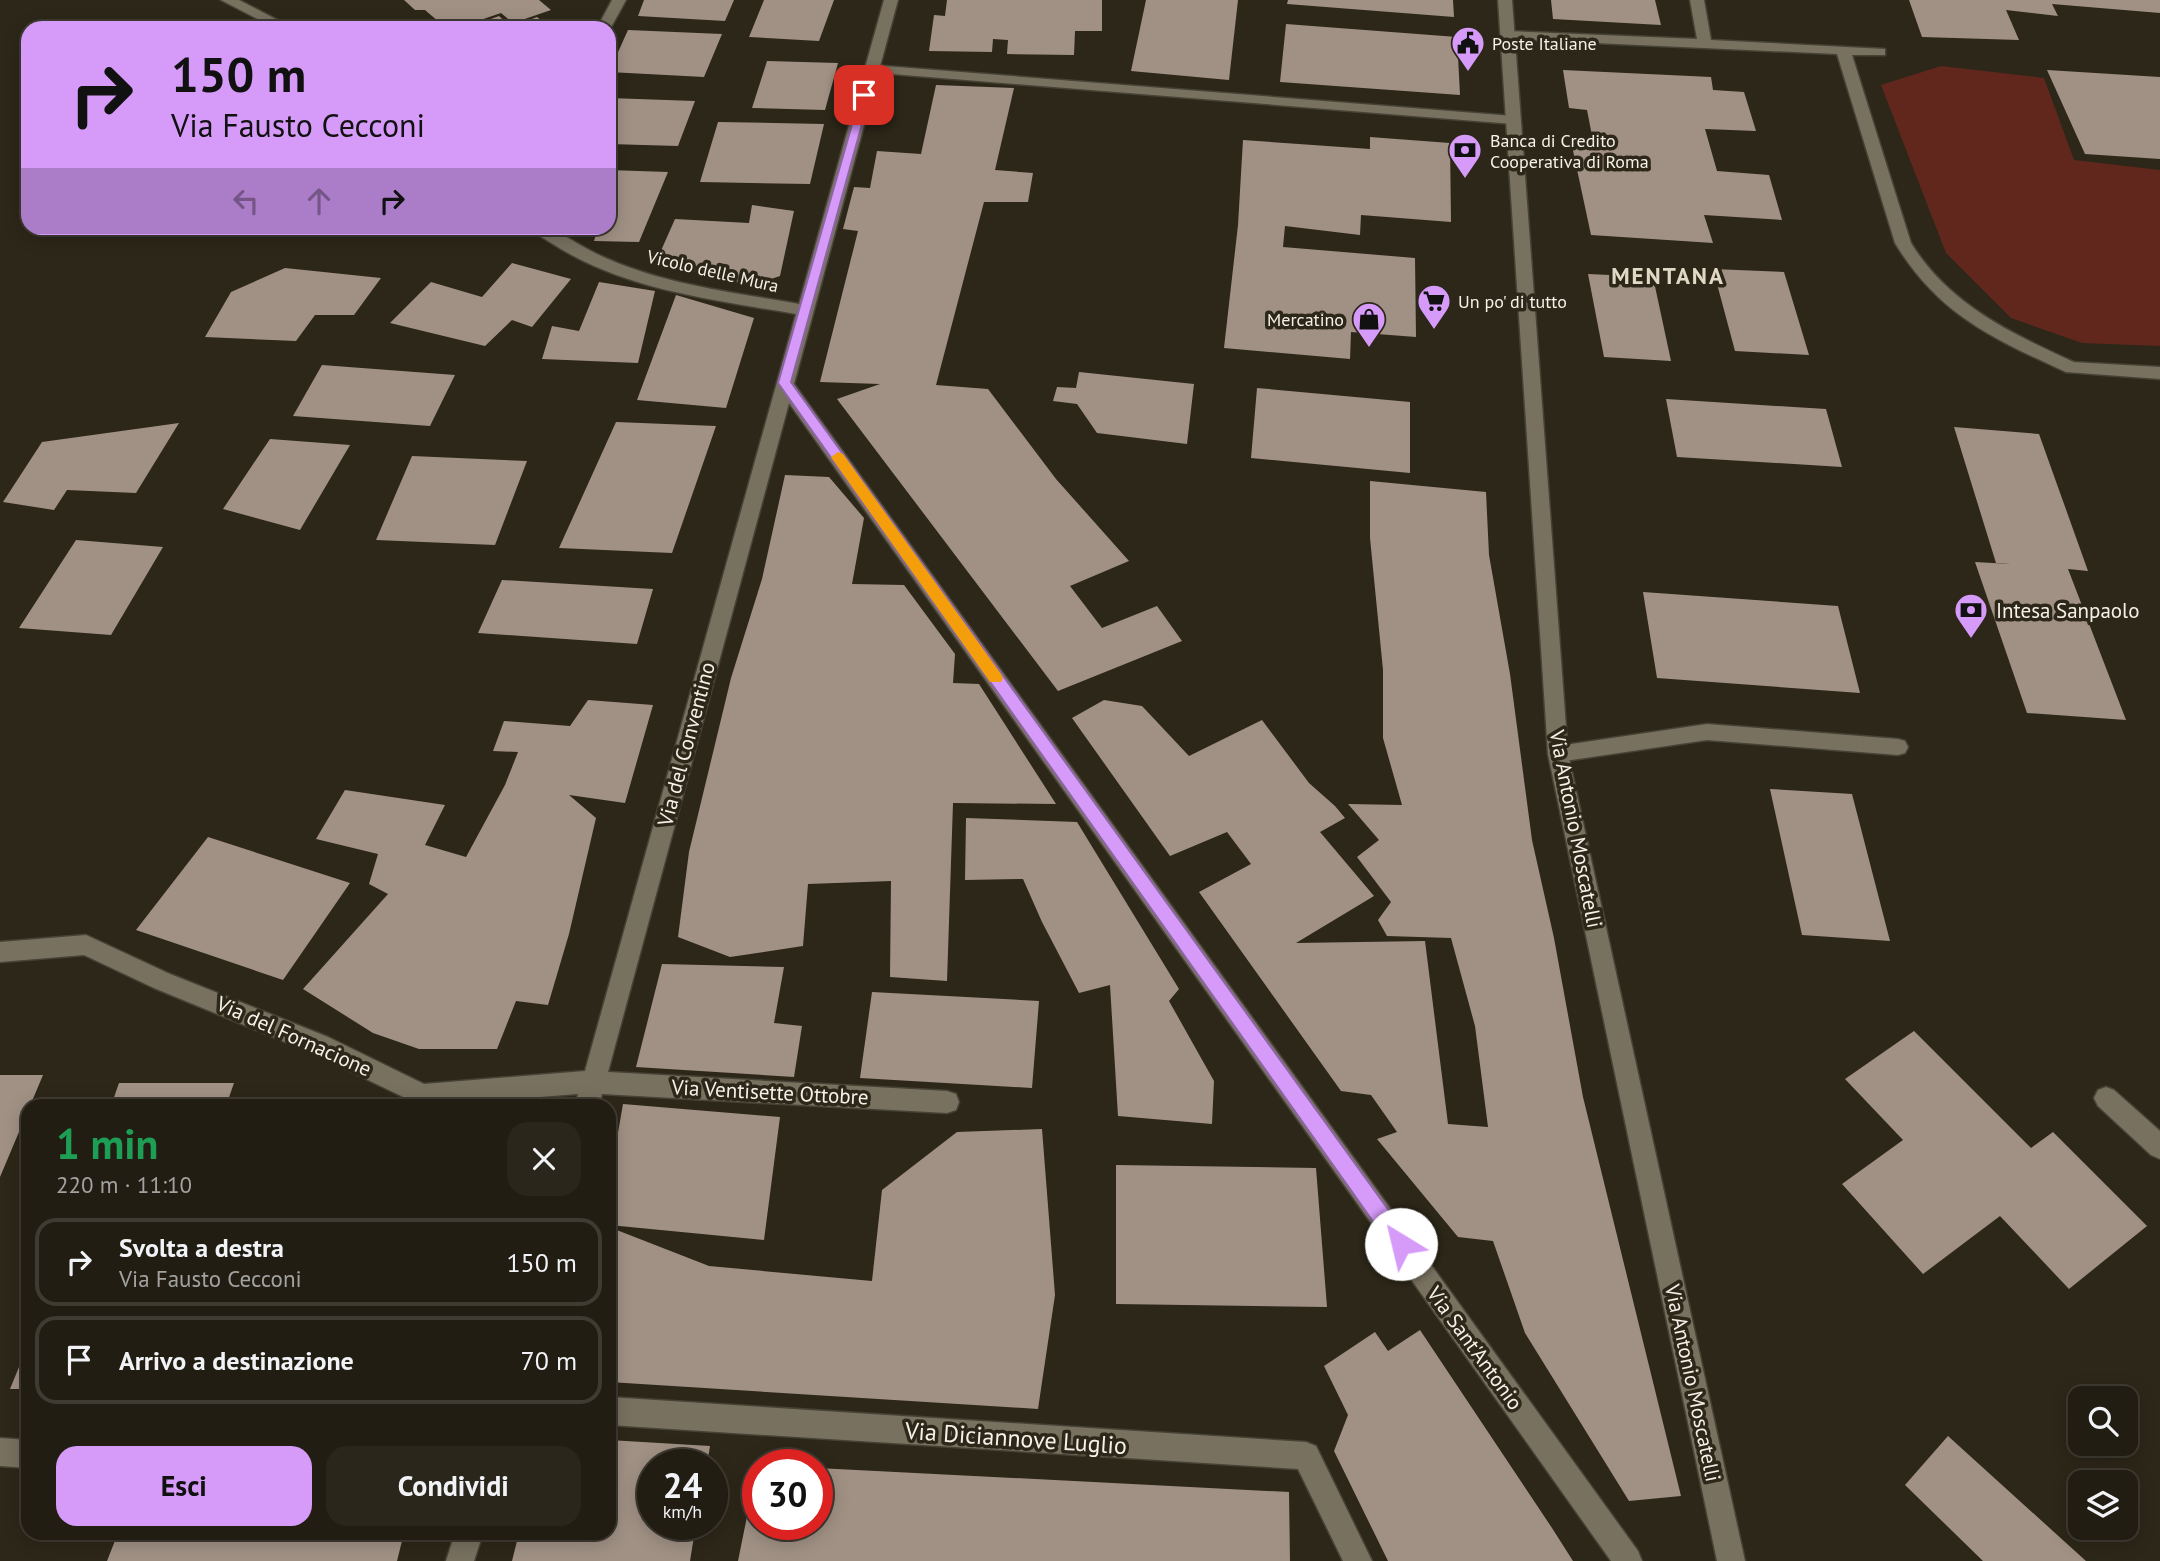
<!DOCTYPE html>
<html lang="it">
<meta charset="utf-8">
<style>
:root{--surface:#221d13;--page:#2a261c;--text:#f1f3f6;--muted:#a2a2a0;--line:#3f3b33;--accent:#d69bf9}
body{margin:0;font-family:"PT Sans",sans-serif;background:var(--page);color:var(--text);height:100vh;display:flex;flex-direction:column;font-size:26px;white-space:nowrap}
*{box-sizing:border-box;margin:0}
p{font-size:23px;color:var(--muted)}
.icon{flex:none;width:38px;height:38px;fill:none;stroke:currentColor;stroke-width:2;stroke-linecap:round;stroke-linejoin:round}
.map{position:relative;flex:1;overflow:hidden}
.sheet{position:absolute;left:21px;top:1099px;width:595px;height:441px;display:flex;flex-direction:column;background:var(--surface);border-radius:21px;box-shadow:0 4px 18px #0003,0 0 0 2px var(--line)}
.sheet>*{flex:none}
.banner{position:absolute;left:21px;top:21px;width:595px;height:214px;border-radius:21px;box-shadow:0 4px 18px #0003,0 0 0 2px var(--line);background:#d69bf9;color:#111;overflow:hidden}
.buttons{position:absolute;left:2068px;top:1386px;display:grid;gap:14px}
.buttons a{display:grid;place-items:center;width:70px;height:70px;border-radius:14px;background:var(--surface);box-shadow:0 4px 18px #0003,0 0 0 2px var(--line);font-size:35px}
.speed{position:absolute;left:637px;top:1449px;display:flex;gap:14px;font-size:35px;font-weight:700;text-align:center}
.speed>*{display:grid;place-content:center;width:91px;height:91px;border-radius:50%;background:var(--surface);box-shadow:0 4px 18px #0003,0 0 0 2px var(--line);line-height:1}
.speed small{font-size:18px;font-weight:400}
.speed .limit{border:10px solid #d22;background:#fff;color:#111}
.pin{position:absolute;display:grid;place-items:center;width:60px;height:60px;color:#fff;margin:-30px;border-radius:14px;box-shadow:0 4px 10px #0006}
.me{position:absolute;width:77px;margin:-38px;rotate:324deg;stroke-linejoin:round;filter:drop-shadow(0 0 5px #0008)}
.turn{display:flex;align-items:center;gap:24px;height:147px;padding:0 35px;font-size:32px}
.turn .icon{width:91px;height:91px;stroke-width:2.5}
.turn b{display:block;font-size:49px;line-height:60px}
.lanes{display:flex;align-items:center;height:66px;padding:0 35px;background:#0003;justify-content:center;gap:35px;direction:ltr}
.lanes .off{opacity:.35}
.round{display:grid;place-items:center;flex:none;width:74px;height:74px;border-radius:21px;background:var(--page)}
.head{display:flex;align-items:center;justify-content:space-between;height:119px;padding:0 35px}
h1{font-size:42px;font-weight:700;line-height:52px;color:#1e9e55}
.cta{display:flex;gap:14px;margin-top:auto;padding:14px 35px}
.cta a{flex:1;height:80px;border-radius:21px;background:var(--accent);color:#111;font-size:28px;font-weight:700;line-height:80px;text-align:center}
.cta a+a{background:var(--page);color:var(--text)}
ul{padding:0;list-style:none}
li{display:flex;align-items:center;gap:21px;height:88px;margin:0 14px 10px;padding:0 21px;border:4px solid var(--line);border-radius:21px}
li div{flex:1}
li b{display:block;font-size:26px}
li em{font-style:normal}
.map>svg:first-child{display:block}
.green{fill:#62271c}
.building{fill:#a19185}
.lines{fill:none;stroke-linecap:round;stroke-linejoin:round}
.service-casing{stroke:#474236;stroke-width:3}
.pedestrian-casing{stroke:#474236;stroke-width:3}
.minor-casing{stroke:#474236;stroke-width:3}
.tertiary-casing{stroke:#474236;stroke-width:3}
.service{fill:#787160;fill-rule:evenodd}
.pedestrian{fill:#787160;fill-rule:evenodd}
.minor{fill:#787160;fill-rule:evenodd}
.tertiary{fill:#787160;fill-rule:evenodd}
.route{fill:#d69bf9;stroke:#8b65a2;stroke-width:2}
.slow{fill:#f59e0b}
.labels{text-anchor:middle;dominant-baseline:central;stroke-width:7;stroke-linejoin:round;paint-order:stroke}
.far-poi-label{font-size:18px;fill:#f6f1e8;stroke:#2d2719;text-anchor:start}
.far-street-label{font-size:18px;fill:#f6f1e8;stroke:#2d2719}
.poi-label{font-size:21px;fill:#f6f1e8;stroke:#2d2719;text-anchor:start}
.street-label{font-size:21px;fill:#f6f1e8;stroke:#2d2719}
.far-district-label{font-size:23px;font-weight:bold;letter-spacing:2px;fill:#e1d8c6;stroke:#2d2719}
.near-street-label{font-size:24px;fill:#f6f1e8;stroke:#2d2719}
</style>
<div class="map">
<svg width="2160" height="1561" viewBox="0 0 2160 1561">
<rect width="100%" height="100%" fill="#2d2719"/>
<path class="green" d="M1941,66L2044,78L2074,160L2160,170V346L2082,343L2011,318L1946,253L1881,85Z"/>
<path class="building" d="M404,0H539L551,10L513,23L501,13L457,28H446L425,10H415Z
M644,0H734L725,21L638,16Z
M764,0H834L819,41L749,37Z
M947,0H1102V31H1075L1074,55L1007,54L1008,40L993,39L992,52L929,51L934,15L945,16Z
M1146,0H1238L1229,80L1131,71Z
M1288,0H1453L1454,17L1287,4Z
M1551,0H1655L1661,25L1553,19Z
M1909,0H2160V13L2052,4L2058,16L2006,10L2019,40L1922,37Z
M499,16L511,27L537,17L551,28H466Z
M1286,24L1457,37L1460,95L1280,82Z
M628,30L722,34L704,77L609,72Z
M767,61L838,63L825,110L752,108Z
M1563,70L1711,77L1713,90L1744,92L1756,131L1705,129L1717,171L1769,175L1782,220L1704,215L1713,243L1591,235L1572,146H1594L1587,110L1569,108Z
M2047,70L2160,77V159L2085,154Z
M936,85L1014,88L995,170L1033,173L1028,202H984L936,385L988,389L1056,479L1129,561L1070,586L1102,628L1157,606L1182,641L1058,691L837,399L880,384L820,382L858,231L843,229L854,187L870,188L877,151L921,154Z
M609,98L695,101L678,146L609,144Z
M718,122L824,124L810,184L700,182Z
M1370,137L1450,143L1451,222L1361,215L1360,235L1285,226L1283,247L1415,258L1416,337L1351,332L1350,359L1224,348L1238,225L1243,140L1370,149Z
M609,170L668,172L639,242L594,241L598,228H609Z
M752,205L794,211L780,276L750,286L656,262L675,219L749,223Z
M512,263L571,279L532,327L512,320L485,346L390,323L431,282L482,297Z
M285,268L381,278L354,315H315L296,341L205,337L231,292Z
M1713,269L1784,272L1809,355L1735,351Z
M1588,274L1653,277L1671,361L1604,357Z
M599,282L655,291L638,363L542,359L552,326L579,331Z
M676,295L754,318L726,408L637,400Z
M322,365L455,375L430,426L293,416Z
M1079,372L1194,384L1187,444L1097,433L1077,404L1053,401L1057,387L1076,388Z
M1257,388L1410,402V473L1251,458Z
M1666,399L1826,409L1842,467L1677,457Z
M616,422L716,426L672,553L559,548Z
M179,423L136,493L67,490L54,510L3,502L42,442Z
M1954,427L2039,434L2088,571L2068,569L2126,720L2027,713L1975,562L2010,564L1996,563Z
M270,439L350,445L300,530L223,509Z
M412,456L527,461L495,545L376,540Z
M785,475L829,477L864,518L852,584L904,585L955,654L953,683L979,684L1056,804L953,803L947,981L890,977L891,881L808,884L803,946L730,957L678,937L689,852L731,678L762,579Z
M1370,481L1486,492L1489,555L1510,674L1532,840L1554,938L1583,1097L1681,1496L1629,1501L1525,1333L1493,1241L1458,1237L1377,1139L1397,1132L1371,1095L1341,1091L1199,892L1251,864L1227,832L1170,856L1072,718L1104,700L1142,706L1189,756L1262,720L1309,783L1335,806L1345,818L1320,832L1374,896L1296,943L1425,941L1448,1124L1488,1127L1475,1026L1451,938L1387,936L1378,920L1391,902L1357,857L1379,840L1348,804L1402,805L1383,738V670L1370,538Z
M76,540L163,547L111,635L19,628Z
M502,580L653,589L637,644L478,633Z
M1643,592L1838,606L1860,693L1657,678Z
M588,700L653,705L625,803L569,795L596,818L569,934L548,1005L516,1001L497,1049H419L373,1033L303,989L388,894L369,884L378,854L316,839L345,790L445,805L425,845L466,857L505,785L518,752L493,751L504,721L570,726Z
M1770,789L1852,794L1890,941L1802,935Z
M966,818L1077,822L1179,989L1169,1001L1214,1081L1212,1124L1118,1116L1110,985L1079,993L1042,922L1023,879L965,880Z
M208,837L350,883L283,980L136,930Z
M662,964L784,967L774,1023L802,1026L794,1077L636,1067Z
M872,992L1039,1001L1032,1088L860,1078Z
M1914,1031L2031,1148L2053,1132L2147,1226L2069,1289L2000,1216L1923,1274L1842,1184L1903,1140L1845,1079Z
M0,1075H43L0,1177Z
M119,1083H234L226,1106H111Z
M623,1104L780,1117L764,1240L609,1225V1184Z
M1042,1129L1055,1295L1038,1409L609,1382V1227L709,1266L872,1281L882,1190L957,1132Z
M1116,1165L1316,1168L1327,1307L1116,1304Z
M1420,1330L1552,1528L1573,1561H1388L1334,1451L1348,1415L1324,1366L1375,1332L1388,1351Z
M28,1345V1389H10Z
M1948,1436L2086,1561H1983L1905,1485Z
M609,1440L710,1446L707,1465H653V1524H696L690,1561H512L519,1533H609Z
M757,1467L758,1524H817V1468L1289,1492L1290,1561H738Z
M118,1533H404L397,1561H107Z"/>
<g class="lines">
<defs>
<path id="service" d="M2072,362L2160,367V379L2066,372L2063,368L2066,364Z"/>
<path id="pedestrian" d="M872,65L1513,116L1520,120L1513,124L867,72L865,69Z"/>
<path id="minor" d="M221,0H239L293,28H275Z
M612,0H626L609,31V28H597Z
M884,0H898L794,384L1638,1551L1642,1561H1611L789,403L608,1072L947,1091L956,1094L959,1102L956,1110L947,1113L602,1094L599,1106H575L578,1094L422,1106L312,1053L154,988L84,955L0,962V942L86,935L170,974L328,1037L424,1084L585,1071L796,314C715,300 624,290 553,244C545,239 537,235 531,228C555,226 574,243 595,253C658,284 731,292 799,304Z
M1690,0H1704L1711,40L1885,49V55H1852L1911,243C1950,306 2013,334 2078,364L2081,368L2078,372H2066C1992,338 1939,315 1895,243L1837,54L1507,39L1500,35L1507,31L1697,39Z
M1707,724L1898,739L1905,741L1908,747L1905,753L1898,755L1707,740L1558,762L1551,760L1548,754L1551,748L1558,746Z
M2106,1087L2114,1090L2160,1131V1159L2151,1155L2098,1106L2094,1098L2098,1090Z
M609,1397L1306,1442L1316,1446L1372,1561H1343L1298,1469L609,1425Z
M0,1438L28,1440V1468L0,1466Z
M455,1533H483L474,1561H446Z"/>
<path id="tertiary" d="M1498,0H1512L1568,754L1745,1561H1717L1548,754Z"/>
</defs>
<use href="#service" class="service-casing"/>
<use href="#pedestrian" class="pedestrian-casing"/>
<use href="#minor" class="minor-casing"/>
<use href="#tertiary" class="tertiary-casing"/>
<use href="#service" class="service"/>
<use href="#pedestrian" class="pedestrian"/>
<use href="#minor" class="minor"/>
<use href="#tertiary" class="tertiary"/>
</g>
<path class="route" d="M861,93L870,95L791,382L1408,1237L1411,1244L1408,1251L1401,1253L1394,1251L778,383Z"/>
<path class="slow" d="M838,452L843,454L1001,674L1003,678L1001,682H990L833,460L831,457Z"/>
<defs>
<symbol id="civic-pin" viewBox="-11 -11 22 30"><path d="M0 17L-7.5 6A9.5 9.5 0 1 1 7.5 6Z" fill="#d69bf9" stroke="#2d2719"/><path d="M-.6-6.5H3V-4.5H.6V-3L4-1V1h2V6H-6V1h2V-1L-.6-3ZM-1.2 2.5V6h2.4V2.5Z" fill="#111"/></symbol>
<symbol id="bank-pin" viewBox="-11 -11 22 30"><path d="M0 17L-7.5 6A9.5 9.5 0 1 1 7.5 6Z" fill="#d69bf9" stroke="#2d2719"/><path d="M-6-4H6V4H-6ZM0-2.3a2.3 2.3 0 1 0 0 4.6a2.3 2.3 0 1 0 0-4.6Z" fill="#111"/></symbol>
<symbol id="supermarket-pin" viewBox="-11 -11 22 30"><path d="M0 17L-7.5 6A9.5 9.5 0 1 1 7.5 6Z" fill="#d69bf9" stroke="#2d2719"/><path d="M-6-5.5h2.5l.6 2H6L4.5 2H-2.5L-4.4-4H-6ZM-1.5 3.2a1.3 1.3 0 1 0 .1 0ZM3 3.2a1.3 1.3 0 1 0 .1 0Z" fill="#111"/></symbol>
<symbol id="shop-pin" viewBox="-11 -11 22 30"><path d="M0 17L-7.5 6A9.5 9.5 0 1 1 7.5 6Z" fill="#d69bf9" stroke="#2d2719"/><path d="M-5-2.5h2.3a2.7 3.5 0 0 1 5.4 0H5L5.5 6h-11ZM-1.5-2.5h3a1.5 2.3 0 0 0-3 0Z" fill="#111"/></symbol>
</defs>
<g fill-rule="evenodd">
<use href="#civic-pin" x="1449" y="24" width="38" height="52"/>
<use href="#bank-pin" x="1446" y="131" width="38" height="52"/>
<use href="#supermarket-pin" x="1415" y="282" width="38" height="52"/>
<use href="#shop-pin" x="1350" y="300" width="38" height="52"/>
<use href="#bank-pin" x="1952" y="591" width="38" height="52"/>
</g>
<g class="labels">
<g class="far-poi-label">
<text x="1492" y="43">Poste Italiane</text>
<text x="1490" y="140">Banca di Credito<tspan x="1490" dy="21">Cooperativa di Roma</tspan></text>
<text x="1458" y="301">Un po' di tutto</text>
<text x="1344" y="319" text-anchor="end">Mercatino</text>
</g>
<g class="far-street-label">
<text transform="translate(713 271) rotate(13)">Vicolo delle Mura</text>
</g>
<g class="poi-label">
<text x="1996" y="610">Intesa Sanpaolo</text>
</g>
<g class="street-label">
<text transform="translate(686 744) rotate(-75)">Via del Conventino</text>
<text transform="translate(1576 829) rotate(79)">Via Antonio Moscatelli</text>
<text transform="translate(294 1036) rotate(24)">Via del Fornacione</text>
<text transform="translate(770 1092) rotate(3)">Via Ventisette Ottobre</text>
<text transform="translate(1475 1348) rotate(54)">Via Sant'Antonio</text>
<text transform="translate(1693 1383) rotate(78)">Via Antonio Moscatelli</text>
</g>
<g class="far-district-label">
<text x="1668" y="275">MENTANA</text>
</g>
<g class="near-street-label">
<text transform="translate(1016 1438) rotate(4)">Via Diciannove Luglio</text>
</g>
</g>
</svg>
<div class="buttons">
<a><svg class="icon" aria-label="search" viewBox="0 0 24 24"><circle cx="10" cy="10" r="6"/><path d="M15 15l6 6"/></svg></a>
<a><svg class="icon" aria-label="layers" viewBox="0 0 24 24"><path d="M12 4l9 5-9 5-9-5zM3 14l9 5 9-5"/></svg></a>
</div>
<div class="speed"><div>24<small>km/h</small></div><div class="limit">30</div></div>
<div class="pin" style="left:864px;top:95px;background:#d93025"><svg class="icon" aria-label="arrive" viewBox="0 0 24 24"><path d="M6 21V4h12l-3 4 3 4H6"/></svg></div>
<svg class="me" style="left:1401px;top:1244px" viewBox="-20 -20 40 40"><circle r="19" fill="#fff"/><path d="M0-13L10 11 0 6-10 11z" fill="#d69bf9"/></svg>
<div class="banner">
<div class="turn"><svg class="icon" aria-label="right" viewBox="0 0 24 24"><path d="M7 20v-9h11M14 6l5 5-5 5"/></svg><div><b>150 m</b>Via Fausto Cecconi</div></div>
<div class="lanes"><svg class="icon off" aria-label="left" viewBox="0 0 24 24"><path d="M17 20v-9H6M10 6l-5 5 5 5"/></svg><svg class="icon off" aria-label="ahead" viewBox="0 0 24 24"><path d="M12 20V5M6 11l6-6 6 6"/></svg><svg class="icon" aria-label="right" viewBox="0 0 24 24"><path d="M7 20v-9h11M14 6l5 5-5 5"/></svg></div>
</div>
<section class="sheet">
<div class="head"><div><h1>1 min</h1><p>220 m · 11:10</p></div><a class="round"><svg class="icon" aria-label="close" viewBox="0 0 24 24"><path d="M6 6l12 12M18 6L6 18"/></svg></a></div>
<ul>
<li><svg class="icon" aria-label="right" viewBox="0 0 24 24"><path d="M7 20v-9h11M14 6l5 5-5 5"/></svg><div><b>Svolta a destra</b><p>Via Fausto Cecconi</p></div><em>150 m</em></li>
<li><svg class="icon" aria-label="arrive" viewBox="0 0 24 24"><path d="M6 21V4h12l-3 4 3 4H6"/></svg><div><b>Arrivo a destinazione</b></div><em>70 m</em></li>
</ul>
<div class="cta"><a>Esci</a><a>Condividi</a></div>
</section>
</div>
